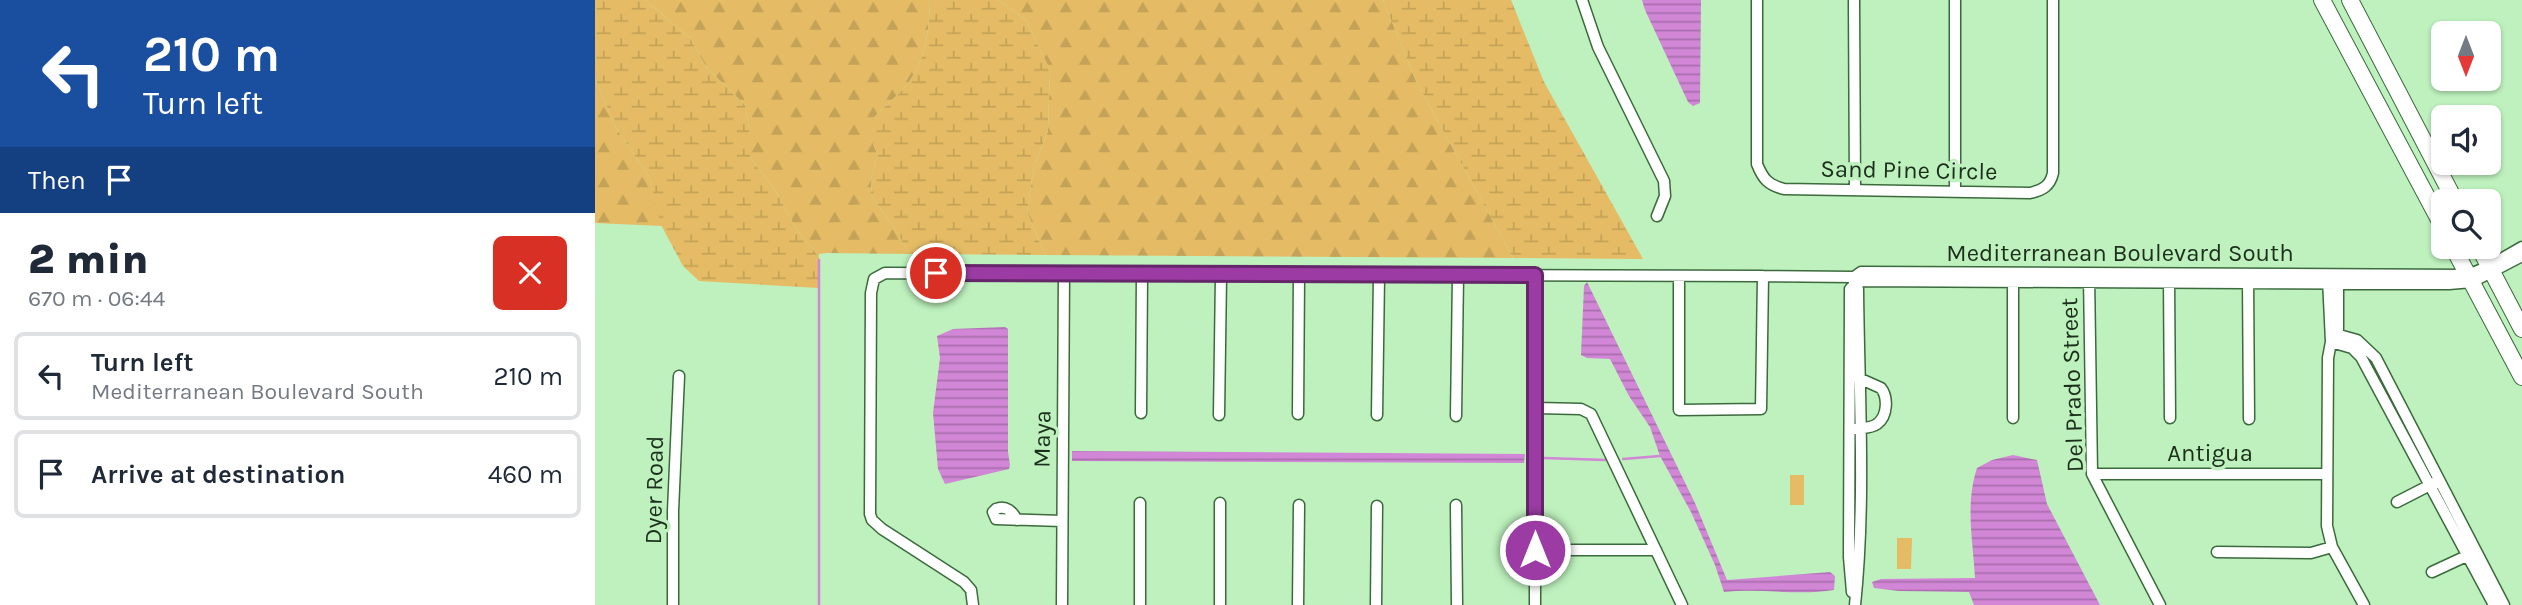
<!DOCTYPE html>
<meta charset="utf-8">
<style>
:root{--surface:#fff;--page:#f6f6f7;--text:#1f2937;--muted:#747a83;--line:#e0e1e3}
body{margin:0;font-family:Karla,sans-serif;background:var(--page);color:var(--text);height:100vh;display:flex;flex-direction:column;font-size:26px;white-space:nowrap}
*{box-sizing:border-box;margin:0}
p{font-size:23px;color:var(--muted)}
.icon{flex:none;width:38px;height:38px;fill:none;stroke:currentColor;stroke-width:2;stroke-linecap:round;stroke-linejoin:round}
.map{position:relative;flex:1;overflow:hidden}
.side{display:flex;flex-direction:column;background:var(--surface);width:595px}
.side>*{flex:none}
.top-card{background:#1a4fa0;color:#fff;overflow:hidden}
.needle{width:46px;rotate:180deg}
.controls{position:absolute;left:1836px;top:21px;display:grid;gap:14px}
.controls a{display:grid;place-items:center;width:70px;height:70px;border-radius:10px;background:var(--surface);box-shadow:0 2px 5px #0004;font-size:35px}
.pin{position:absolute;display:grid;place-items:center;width:60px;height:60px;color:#fff;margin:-30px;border:4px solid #fff;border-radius:50%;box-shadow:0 2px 7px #0007}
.me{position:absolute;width:77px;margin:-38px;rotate:0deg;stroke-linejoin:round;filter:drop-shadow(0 0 5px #0008)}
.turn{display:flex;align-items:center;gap:24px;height:147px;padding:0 28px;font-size:32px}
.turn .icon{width:91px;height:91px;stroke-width:2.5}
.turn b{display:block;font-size:49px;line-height:60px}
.then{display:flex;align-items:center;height:66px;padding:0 28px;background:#0003;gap:14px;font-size:26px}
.round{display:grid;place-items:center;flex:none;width:74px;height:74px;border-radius:10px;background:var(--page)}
.overview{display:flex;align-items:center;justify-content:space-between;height:119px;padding:0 28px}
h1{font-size:42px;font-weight:800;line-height:52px}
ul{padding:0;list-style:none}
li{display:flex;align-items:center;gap:21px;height:88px;margin:0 14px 10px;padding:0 14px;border:4px solid var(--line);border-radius:10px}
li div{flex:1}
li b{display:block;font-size:26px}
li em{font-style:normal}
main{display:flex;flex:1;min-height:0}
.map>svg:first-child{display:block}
.green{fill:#e5bc65}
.forest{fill:url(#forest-firs)}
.wetland{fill:url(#wetland-marsh)}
.water{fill:url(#water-rules)}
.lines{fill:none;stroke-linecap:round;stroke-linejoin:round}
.stream{stroke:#d186d6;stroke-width:2.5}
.street-casing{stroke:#3b6a3d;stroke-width:13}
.primary-casing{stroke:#3b6a3d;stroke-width:18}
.street{stroke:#fff;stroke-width:10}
.primary{stroke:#fff;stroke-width:16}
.route-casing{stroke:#65266a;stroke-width:18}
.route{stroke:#9b3ba3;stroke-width:12}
.labels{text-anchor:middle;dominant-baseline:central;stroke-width:7;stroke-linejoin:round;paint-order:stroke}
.street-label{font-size:24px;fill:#1c2f1c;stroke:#bef1be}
</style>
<main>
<section class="side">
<div class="top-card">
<div class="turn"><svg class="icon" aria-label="left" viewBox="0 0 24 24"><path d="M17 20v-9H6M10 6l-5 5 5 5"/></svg><div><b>210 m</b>Turn left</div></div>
<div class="then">Then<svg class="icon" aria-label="arrive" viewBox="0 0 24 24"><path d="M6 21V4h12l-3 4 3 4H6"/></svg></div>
</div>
<div class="overview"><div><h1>2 min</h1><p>670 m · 06:44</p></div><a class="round" style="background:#d93025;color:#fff"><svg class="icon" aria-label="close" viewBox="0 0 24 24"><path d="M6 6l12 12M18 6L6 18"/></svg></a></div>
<ul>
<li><svg class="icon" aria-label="left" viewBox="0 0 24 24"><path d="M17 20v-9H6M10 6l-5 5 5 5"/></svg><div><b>Turn left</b><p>Mediterranean Boulevard South</p></div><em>210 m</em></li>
<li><svg class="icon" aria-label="arrive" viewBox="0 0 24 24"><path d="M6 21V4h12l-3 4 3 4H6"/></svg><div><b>Arrive at destination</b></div><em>460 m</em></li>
</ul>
</section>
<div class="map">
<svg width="1927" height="605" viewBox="0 0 1927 605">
<defs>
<pattern id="forest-firs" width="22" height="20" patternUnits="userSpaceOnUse" patternTransform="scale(1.75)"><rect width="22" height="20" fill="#e5bc65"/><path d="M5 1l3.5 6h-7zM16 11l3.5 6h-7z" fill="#c4a257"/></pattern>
<pattern id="wetland-marsh" width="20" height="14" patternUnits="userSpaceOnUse" patternTransform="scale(1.75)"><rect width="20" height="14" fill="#e5bc65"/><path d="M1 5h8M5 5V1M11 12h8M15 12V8" fill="none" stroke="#c4a257"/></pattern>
<pattern id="water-rules" width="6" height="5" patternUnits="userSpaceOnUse" patternTransform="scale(1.75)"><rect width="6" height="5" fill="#d186d6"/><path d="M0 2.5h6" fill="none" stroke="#a96ead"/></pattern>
</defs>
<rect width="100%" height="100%" fill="#bef1be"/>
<path class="green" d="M1195,475H1209V505H1195Z
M1302,538H1317L1316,569H1302Z"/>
<path class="forest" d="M50,0H335C334,31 331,65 308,89C298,100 286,109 276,121V140L283,155L277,173L276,195L301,230L314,254L232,253L224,254V257L200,227L182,193L155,157V134L150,105L111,67L95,38Z
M403,0H788L821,81L918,258L450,255L432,212L439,167L453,131L455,70L431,20Z
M0,78L21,128L55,178L67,226L0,223Z"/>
<path class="wetland" d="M0,0H50L95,38L111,67L150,105L155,134V157L182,193L200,227L224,257L223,288L104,281L88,266L65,223L55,178L21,128L0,78Z
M335,0H403L431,20L455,70L453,131L439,167L432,212L450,255L314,254L301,230L276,195L277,173L283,155L276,140V121C286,109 298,100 308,89C331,65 334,31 335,0Z
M788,0H916L949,82L1048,259L918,258L821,81Z"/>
<path class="water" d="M1047,0H1106L1105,103L1098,106L1093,102L1050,10Z
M992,282L1100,503L1132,580L1235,572L1240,576L1239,590C1203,596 1166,588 1129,592L1120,565L1096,512L1065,456L1055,427L1034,396L1015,359L992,358L986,355L989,286Z
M410,327L413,329V452L415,465L414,469L350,484L343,469L338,413L345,358L342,336L358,329Z
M477,451L930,454L929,463L477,461Z
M1418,455L1442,460L1452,504L1505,605H1379L1374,592L1304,591L1279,588L1277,582L1286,579L1380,578C1378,540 1370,505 1382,468L1397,460Z"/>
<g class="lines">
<path class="stream" d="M224,260V605
M949,458L1011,460
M1028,459L1065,456"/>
<defs>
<path id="street" d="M987,0L1003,47L1069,181L1070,196L1062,216
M1162,0V164C1168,179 1173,185 1189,189L1435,193C1448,190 1455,186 1458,173V0
M1259,0L1260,189
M1360,192V0
M940,275V605
M1494,276L1497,474L1565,605
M1084,277V410L1166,409L1168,276
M1259,277L1266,272L1873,275L1894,266L1927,247
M1259,277V285L1263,289C1264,394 1271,501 1260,605
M1418,277V418
M1574,278L1575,418
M1653,278L1654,419
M1733,278L1736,342L1733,358L1732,526L1737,547L1769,605
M1743,278V329L1742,335L1736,342L1757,348L1766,357L1899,605
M1737,333L1762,340L1781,358L1909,605
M1259,376L1286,388C1293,397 1293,416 1282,424C1277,428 1267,428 1260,429
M941,408L986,409L996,414L1087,605
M546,413L547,274
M703,414L704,274
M624,415L626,275
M782,415L784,276
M861,416L863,275
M1497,474H1732
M1802,502L1841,482
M625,503V605
M861,505L862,605
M422,520C418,512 411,505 401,509L398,512L401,519L467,521
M940,550H1061
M1622,552L1716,553L1737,547
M1837,572L1878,553
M1257,592L1254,557L1255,289L1259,285
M78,605V511L84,376
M378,605L376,590L369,582L287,529L277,520L275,514L276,293L279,279L290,273L1168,276L1259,277L1266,281L1854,284L1877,282L1927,256
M467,605L469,272
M545,605V503
M703,605L704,505
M781,605L782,506"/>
<path id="primary" d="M1727,0L1848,227
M1755,0L1860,201
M1858,247L1927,377
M1884,247L1927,329"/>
</defs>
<use href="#street" class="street-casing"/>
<use href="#primary" class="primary-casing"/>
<use href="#street" class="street"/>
<use href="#primary" class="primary"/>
</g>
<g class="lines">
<defs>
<path id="route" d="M341,273L940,275V550"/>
</defs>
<use href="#route" class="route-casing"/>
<use href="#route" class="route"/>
</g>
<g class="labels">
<g class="street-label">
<text transform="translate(1314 170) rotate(1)">Sand Pine Circle</text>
<text x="1525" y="253">Mediterranean Boulevard South</text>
<text transform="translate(1477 385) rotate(-92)">Del Prado Street</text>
<text transform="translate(447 439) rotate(-89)">Maya</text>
<text x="1615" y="453">Antigua</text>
<text transform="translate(59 490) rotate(-89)">Dyer Road</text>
</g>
</g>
</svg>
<div class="controls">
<a><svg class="needle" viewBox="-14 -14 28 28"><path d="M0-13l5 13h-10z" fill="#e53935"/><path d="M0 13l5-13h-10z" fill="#747a83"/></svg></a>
<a><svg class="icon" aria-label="sound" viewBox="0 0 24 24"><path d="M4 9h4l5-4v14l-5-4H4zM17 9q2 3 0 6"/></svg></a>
<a><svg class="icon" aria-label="search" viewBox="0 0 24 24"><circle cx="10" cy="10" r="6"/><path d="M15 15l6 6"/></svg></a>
</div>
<div class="pin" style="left:341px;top:273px;background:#d93025"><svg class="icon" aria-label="arrive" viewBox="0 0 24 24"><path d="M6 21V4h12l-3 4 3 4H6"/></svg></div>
<svg class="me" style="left:940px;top:550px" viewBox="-20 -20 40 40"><circle r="17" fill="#9b3ba3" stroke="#fff" stroke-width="3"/><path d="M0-11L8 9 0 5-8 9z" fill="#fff"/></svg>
</div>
</main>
